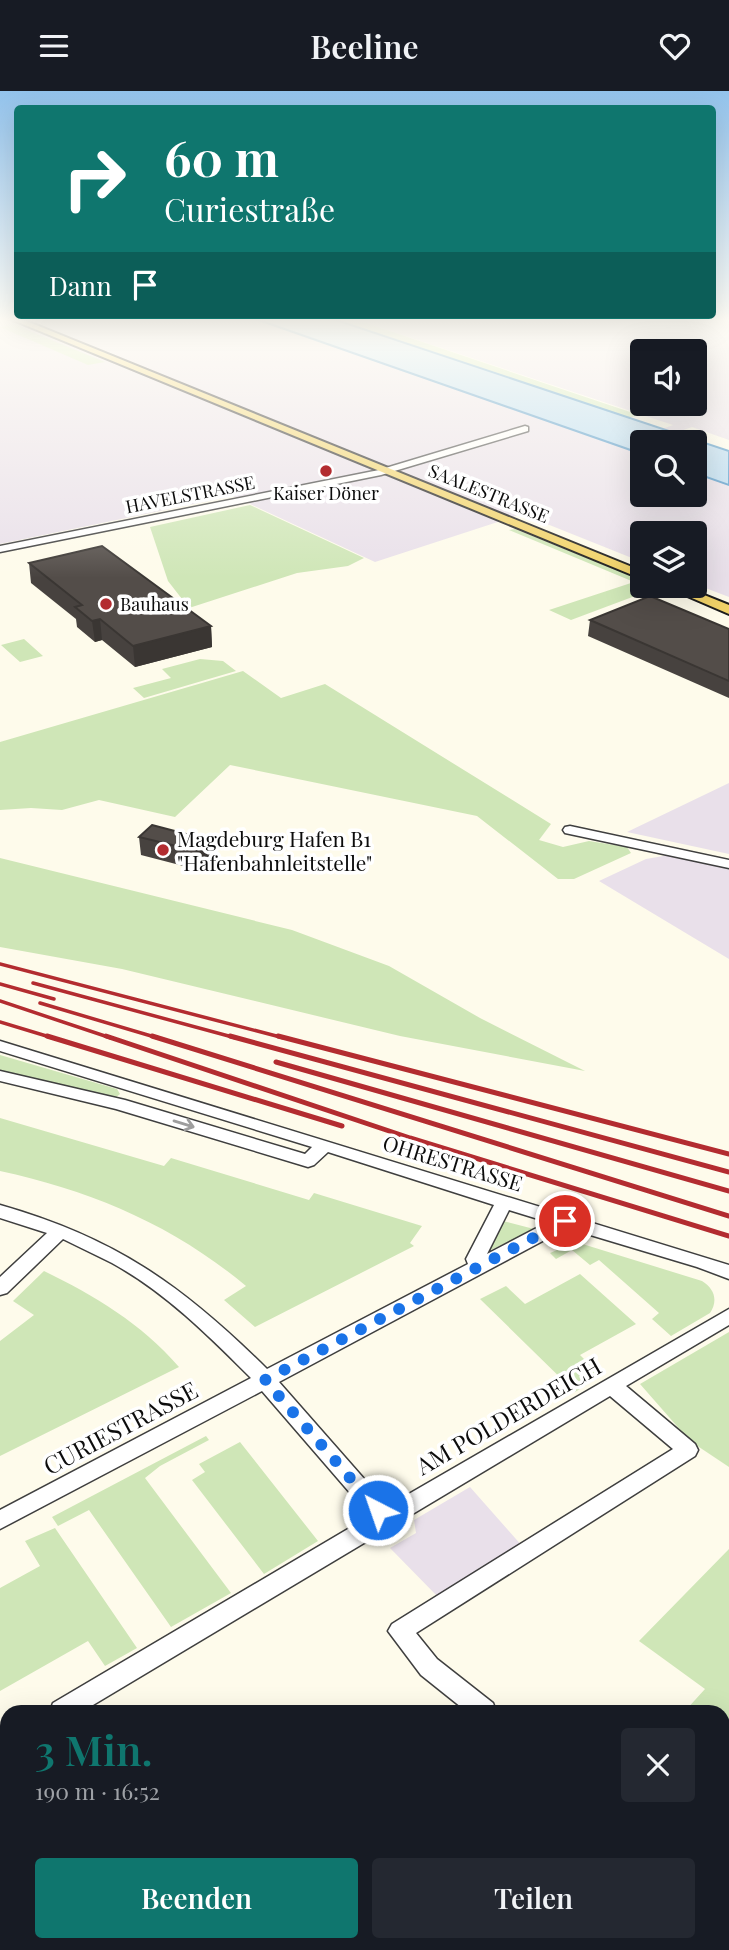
<!DOCTYPE html>
<html lang="de">
<meta charset="utf-8">
<style>
:root{--surface:#171b24;--page:#242831;--text:#f1f3f6;--muted:#9ea1a6;--accent:#0f766e}
body{margin:0;font-family:"Playfair Display",serif;background:var(--page);color:var(--text);height:100vh;display:flex;flex-direction:column;font-size:26px;white-space:nowrap}
*{box-sizing:border-box;margin:0}
p{font-size:23px;color:var(--muted)}
.icon{flex:none;width:38px;height:38px;fill:none;stroke:currentColor;stroke-width:2;stroke-linecap:round;stroke-linejoin:round}
.map{position:relative;flex:1;overflow:hidden}
.panel{position:absolute;left:0px;top:1614px;width:730px;height:247px;display:flex;flex-direction:column;background:var(--surface);border-radius:21px 21px 0 0;box-shadow:0 7px 28px #0002}
.panel>*{flex:none}
.top-card{position:absolute;left:14px;top:14px;width:702px;height:214px;border-radius:7px;box-shadow:0 7px 28px #0002;background:#0f766e;color:#fff;overflow:hidden}
.controls{position:absolute;left:630px;top:248px;display:grid;gap:14px}
.controls a{display:grid;place-items:center;width:77px;height:77px;border-radius:7px;background:var(--surface);box-shadow:0 7px 28px #0002;font-size:35px}
.pin{position:absolute;display:grid;place-items:center;width:60px;height:60px;color:#fff;margin:-30px;border:4px solid #fff;border-radius:50%;box-shadow:0 2px 7px #0007}
.me{position:absolute;width:77px;margin:-38px;rotate:319deg;stroke-linejoin:round;filter:drop-shadow(0 0 5px #0008)}
.turn{display:flex;align-items:center;gap:24px;height:147px;padding:0 35px;font-size:32px}
.turn .icon{width:91px;height:91px;stroke-width:2.5}
.turn b{display:block;font-size:49px;line-height:60px}
.then{display:flex;align-items:center;height:66px;padding:0 35px;background:#0003;gap:14px;font-size:26px}
.round{display:grid;place-items:center;flex:none;width:74px;height:74px;border-radius:7px;background:var(--page)}
.summary{display:flex;align-items:center;justify-content:space-between;height:119px;padding:0 35px}
h1{font-size:42px;font-weight:600;line-height:52px;color:var(--accent)}
.action{display:flex;gap:14px;margin-top:auto;padding:14px 35px}
.action a{flex:1;height:80px;border-radius:7px;background:var(--accent);color:#fff;font-size:28px;font-weight:600;line-height:80px;text-align:center}
.action a+a{background:var(--page);color:var(--text)}
header{display:flex;justify-content:space-between;align-items:center;height:91px;padding:0 35px;background:var(--surface);font-size:32px;font-weight:600}
.map>svg:first-child{display:block}
.industrial{fill:#e9e0ea;fill-rule:evenodd}
.green{fill:#cfe6b7}
.water{fill:#b3d9f2;stroke:#3e8dc5;stroke-width:2}
.lines{fill:none;stroke-linecap:round;stroke-linejoin:round}
.minor-casing{stroke:#3f3f3f;stroke-width:3}
.major-casing{stroke:#1d1d1d;stroke-width:4}
.minor{fill:#fff;fill-rule:evenodd}
.major{fill:#f1d268;fill-rule:evenodd}
.rail-far1{stroke:#b32c30;stroke-width:3.5}
.rail{stroke:#b32c30;stroke-width:5}
.wall{fill:#47423f}
.shaded-wall{fill:#3a3633}
.building{fill:#534d49;stroke:#3a3633;stroke-width:2}
.oneway{stroke:#9e9e9e}
.route{stroke:#1a73e8;stroke-width:12;stroke-dasharray:0 21.6}
.poi-dot{fill:#b32c30;stroke:#fff;stroke-width:2.5}
.labels{text-anchor:middle;dominant-baseline:central;stroke-width:7;stroke-linejoin:round;paint-order:stroke}
.far-poi-label{font-size:18px;fill:#0c0c0c;stroke:#fff}
.far-street-label{font-size:18px;fill:#0c0c0c;stroke:#fff}
.poi-label{font-size:21px;fill:#0c0c0c;stroke:#fff;text-anchor:start}
.street-label{font-size:21px;fill:#0c0c0c;stroke:#fff}
.near-street-label{font-size:24px;fill:#0c0c0c;stroke:#fff}
</style>
<header><svg class="icon" aria-label="menu" viewBox="0 0 24 24"><path d="M4 6h16M4 12h16M4 18h16"/></svg>Beeline<svg class="icon" aria-label="heart" viewBox="0 0 24 24"><path d="M12 20l-8-8c-3-5 5-10 8-4 3-6 11-1 8 4z"/></svg></header>
<div class="map">
<svg width="729" height="1859" viewBox="0 0 729 1859">
<rect width="100%" height="100%" fill="#fefbeb"/>
<path class="industrial" d="M0,227H253L642,363V404H695V382L729,394V506L695,493V443H642V471L522,423L375,471L233,405L0,453Z
M351,227H729V349L692,336L669,344L657,340L673,334ZM642,261H695V313H642Z
M729,692V763L627,741Z
M669,764L729,777V868L599,790L646,768Z
M470,1396L523,1456L439,1507L390,1457L416,1442L414,1429Z"/>
<path class="green" d="M330,227H351L639,324L629,327Z
M16,233L27,239L105,271L88,274L0,236Z
M250,414L364,467L348,475L297,482L189,517L168,490L150,436Z
M515,438L642,489V495H652L651,499L571,529L549,519L634,491L509,439Z
M24,548L43,565L20,571L1,554Z
M200,568L223,570L236,580L144,607L133,597L171,587L162,578Z
M243,580L281,607L325,593L551,733L539,749L563,756L589,750L627,756L631,762L574,788H558L477,725L230,674L175,726L99,709L62,719L31,717L0,719V651Z
M0,767L292,839L389,875L480,927L585,980L400,945L122,878L0,856Z
M0,964L117,998L120,1003L115,1007L0,982Z
M0,1027L164,1075L171,1067L309,1109L314,1102L422,1135L410,1152L414,1155L255,1236L224,1209L246,1195C173,1134 92,1100 0,1080Z
M503,1130L534,1138L491,1159L489,1158Z
M576,1151L702,1190C715,1198 718,1210 710,1222L671,1245L652,1228L659,1222L599,1169L590,1174L572,1159L556,1168L550,1162Z
M44,1180C95,1205 141,1232 179,1276L0,1365V1250L34,1224L13,1210Z
M580,1183L636,1233L580,1264L601,1285L575,1301L480,1208L506,1195L525,1213Z
M729,1241V1376L690,1350L640,1293Z
M206,1345L209,1349L160,1375L145,1387L231,1502L171,1536L89,1419L58,1435L52,1426Z
M240,1351L318,1450L264,1483L192,1389L205,1381L199,1373Z
M55,1437L137,1557L105,1575L88,1550L0,1600V1497L40,1475L25,1450Z
M729,1458V1706L723,1702V1620H685L705,1598L639,1550Z
M6,1818L7,1853H38L43,1859H0V1825Z"/>
<path class="water" d="M253,227H330L729,360V394L695,382V352H642V363Z"/>
<g class="lines">
<defs>
<path id="minor" d="M525,335L528,336V340L381,384L0,461V455L379,379Z
M570,735L729,769V777L565,742L563,739L565,736Z
M0,950L729,1174V1188L697,1176L567,1137L279,1291L388,1415L729,1218V1234L626,1295L695,1353L698,1359L695,1365L416,1542L437,1568L493,1612L496,1620H466L421,1584L388,1540L392,1533L673,1358L610,1305L83,1620H50L53,1612L370,1425L262,1300L0,1438V1419L251,1287C209,1245 165,1201 112,1172C96,1164 79,1156 63,1148L7,1202L0,1204V1186L47,1142L0,1127V1114C116,1147 183,1195 267,1278L468,1173L466,1168L494,1114L328,1061L314,1074L308,1076L116,1018L0,990V980L125,1009L305,1063L312,1056L0,960ZM509,1119L548,1131L487,1163Z
M0,1745L7,1748V1779L0,1776Z
M74,1853H103L106,1859H76Z
M598,1853H626L624,1859H596Z"/>
<path id="major" d="M8,227H19L642,480V488Z
M664,495H682L729,514V523Z"/>
</defs>
<use href="#minor" class="minor-casing"/>
<use href="#major" class="major-casing"/>
<use href="#minor" class="minor"/>
<use href="#major" class="major"/>
<path class="rail-far1" d="M0,873L284,947
M33,892L236,947
M0,893L54,908
M0,910L111,947
M40,912L158,947
M0,931L53,947"/>
<path class="rail" d="M47,945L342,1035
M106,945L410,1047L729,1145
M152,945L729,1125
M230,945L729,1081
M278,945L729,1063
M276,971L729,1100"/>
</g>
<path class="wall" d="M29,472L211,535L212,556L135,576L102,549L95,551L77,536L76,528L31,492Z
M590,529L729,538V607L588,545Z
M139,746L209,749L210,767L199,779L141,764Z"/>
<path class="shaded-wall" d="M100,528L102,549L95,551L92,530Z
M211,535L212,556L135,576L133,555Z
M209,749L210,767L199,779L197,760Z"/>
<path class="building" d="M102,455L211,535L133,555L100,528L92,530L75,516L82,514L29,472Z
M650,505L729,538V590L590,529Z
M152,734L209,749L197,760L139,746Z"/>
<defs><path id="oneway-shaft" d="M-6 0H5M1.5-3L5.5 0L1.5 3" fill="none" stroke-width="1.6" stroke-linecap="round" stroke-linejoin="round" transform="scale(1.75)"/></defs>
<use class="oneway" href="#oneway-shaft" transform="translate(184 1033) rotate(17)"/>
<linearGradient id="sky" x2="0" y2="1"><stop stop-color="#93c3ec"/><stop offset="0.47" stop-color="#fffdf6"/><stop offset="1" stop-color="#fffdf6" stop-opacity="0"/></linearGradient>
<rect width="729" height="487" fill="url(#sky)"/>
<g class="lines">
<path class="route" d="M378,1419L265,1289L565,1130"/>
</g>
<g class="poi-dot">
<circle cx="326" cy="380" r="7"/>
<circle cx="106" cy="513" r="7"/>
<circle cx="163" cy="759" r="7"/>
</g>
<g class="labels">
<g class="far-poi-label">
<text x="326" y="402">Kaiser Döner</text>
<text x="120" y="513" text-anchor="start">Bauhaus</text>
</g>
<g class="far-street-label">
<text transform="translate(489 402) rotate(22)">SAALESTRASSE</text>
<text transform="translate(190 403) rotate(-11)">HAVELSTRASSE</text>
</g>
<g class="poi-label">
<text x="177" y="747">Magdeburg Hafen B1<tspan x="177" dy="24">"Hafenbahnleitstelle"</tspan></text>
</g>
<g class="street-label">
<text transform="translate(453 1071) rotate(17)">OHRESTRASSE</text>
</g>
<g class="near-street-label">
<text transform="translate(508 1324) rotate(-30)">AM POLDERDEICH</text>
<text transform="translate(120 1336) rotate(-28)">CURIESTRASSE</text>
</g>
</g>
</svg>
<div class="controls">
<a><svg class="icon" aria-label="sound" viewBox="0 0 24 24"><path d="M4 9h4l5-4v14l-5-4H4zM17 9q2 3 0 6"/></svg></a>
<a><svg class="icon" aria-label="search" viewBox="0 0 24 24"><circle cx="10" cy="10" r="6"/><path d="M15 15l6 6"/></svg></a>
<a><svg class="icon" aria-label="layers" viewBox="0 0 24 24"><path d="M12 4l9 5-9 5-9-5zM3 14l9 5 9-5"/></svg></a>
</div>
<div class="pin" style="left:565px;top:1130px;background:#d93025"><svg class="icon" aria-label="arrive" viewBox="0 0 24 24"><path d="M6 21V4h12l-3 4 3 4H6"/></svg></div>
<svg class="me" style="left:378px;top:1419px" viewBox="-20 -20 40 40"><circle r="17" fill="#1a73e8" stroke="#fff" stroke-width="3"/><path d="M0-11L8 9 0 5-8 9z" fill="#fff"/></svg>
<div class="top-card">
<div class="turn"><svg class="icon" aria-label="right" viewBox="0 0 24 24"><path d="M7 20v-9h11M14 6l5 5-5 5"/></svg><div><b>60 m</b>Curiestraße</div></div>
<div class="then">Dann<svg class="icon" aria-label="arrive" viewBox="0 0 24 24"><path d="M6 21V4h12l-3 4 3 4H6"/></svg></div>
</div>
<section class="panel">
<div class="summary"><div><h1>3 Min.</h1><p>190 m · 16:52</p></div><a class="round"><svg class="icon" aria-label="close" viewBox="0 0 24 24"><path d="M6 6l12 12M18 6L6 18"/></svg></a></div>
<div class="action"><a>Beenden</a><a>Teilen</a></div>
</section>
</div>
